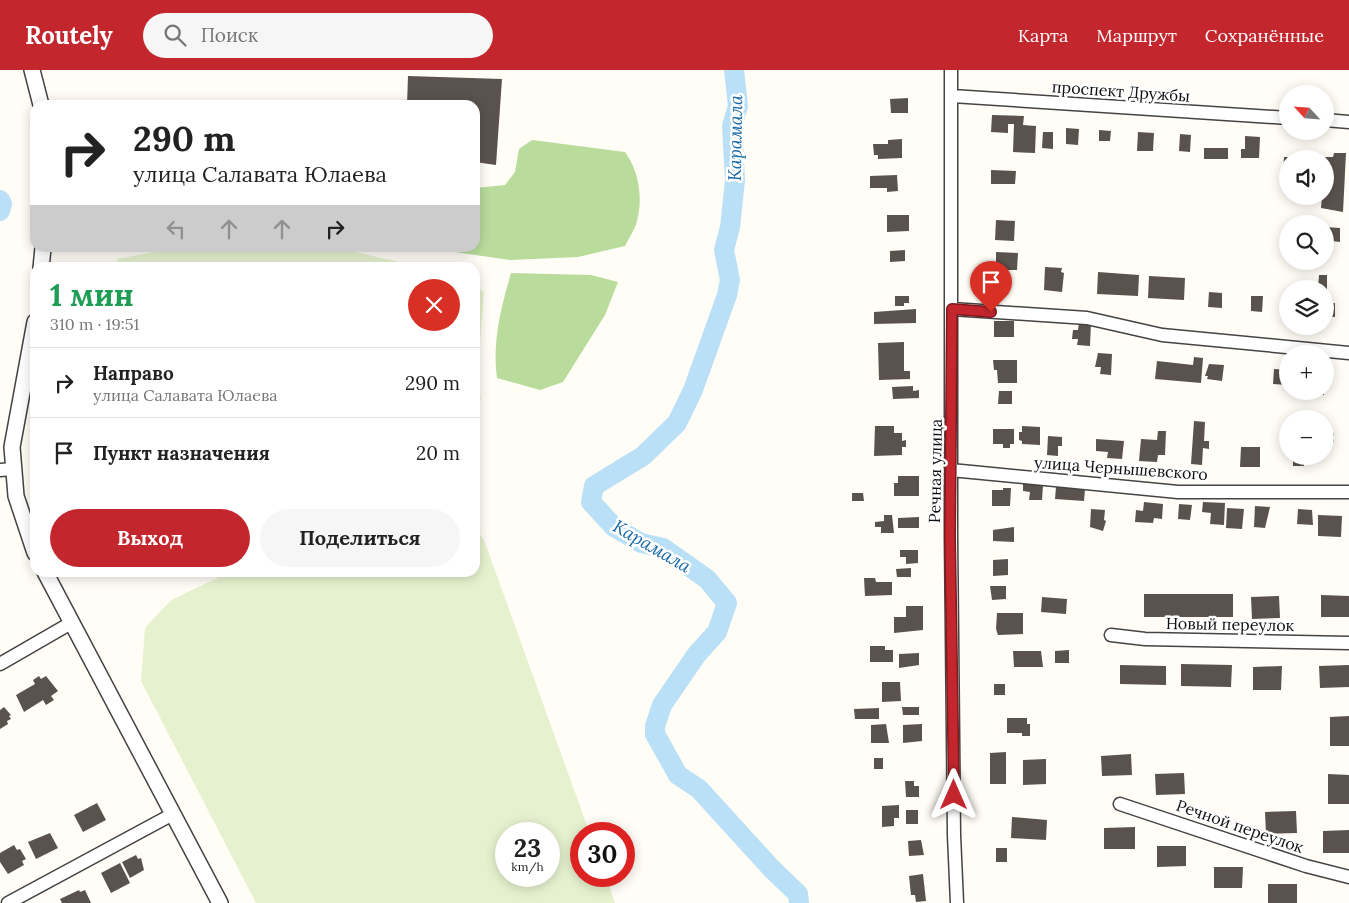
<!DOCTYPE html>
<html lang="ru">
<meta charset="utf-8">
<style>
:root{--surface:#fff;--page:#f6f6f6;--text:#222;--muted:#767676;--line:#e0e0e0;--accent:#c4262e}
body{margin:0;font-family:Lora,serif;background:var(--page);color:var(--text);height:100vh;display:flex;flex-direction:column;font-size:19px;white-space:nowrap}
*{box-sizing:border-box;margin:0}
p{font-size:16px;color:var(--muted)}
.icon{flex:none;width:28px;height:28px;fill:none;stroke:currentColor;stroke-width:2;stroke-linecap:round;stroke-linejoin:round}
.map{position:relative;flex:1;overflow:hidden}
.side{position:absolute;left:30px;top:192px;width:450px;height:315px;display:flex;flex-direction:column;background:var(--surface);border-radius:15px;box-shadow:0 2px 12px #0003}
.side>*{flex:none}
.guide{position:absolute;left:30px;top:30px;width:450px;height:152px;border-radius:15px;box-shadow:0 2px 12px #0003;background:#fff;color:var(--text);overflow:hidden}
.needle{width:32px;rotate:296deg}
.buttons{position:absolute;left:1279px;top:15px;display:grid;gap:10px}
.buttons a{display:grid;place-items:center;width:55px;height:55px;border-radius:50%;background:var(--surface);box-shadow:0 2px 12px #0003;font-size:25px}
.speed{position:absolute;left:495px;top:752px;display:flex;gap:10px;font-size:25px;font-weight:700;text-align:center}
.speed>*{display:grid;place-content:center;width:65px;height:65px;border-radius:50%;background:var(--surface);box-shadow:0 2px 12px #0003;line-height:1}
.speed small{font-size:12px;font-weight:400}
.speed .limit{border:8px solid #d22;background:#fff;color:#111}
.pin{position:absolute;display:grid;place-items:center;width:42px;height:42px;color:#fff;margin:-51px -21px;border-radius:50% 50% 50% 0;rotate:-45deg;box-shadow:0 0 5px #0007}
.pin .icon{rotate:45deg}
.me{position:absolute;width:55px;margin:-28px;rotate:0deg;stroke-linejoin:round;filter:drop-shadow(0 0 4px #0008)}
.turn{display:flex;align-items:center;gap:18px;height:105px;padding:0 20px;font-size:22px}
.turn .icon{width:65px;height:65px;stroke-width:2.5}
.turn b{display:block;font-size:35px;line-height:42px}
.lanes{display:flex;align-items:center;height:48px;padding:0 20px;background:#0003;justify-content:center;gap:25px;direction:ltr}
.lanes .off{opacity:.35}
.round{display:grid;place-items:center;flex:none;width:52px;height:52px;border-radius:26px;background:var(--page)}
.head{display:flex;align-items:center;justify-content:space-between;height:85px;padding:0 20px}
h1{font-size:30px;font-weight:700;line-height:38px;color:#1e9e55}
.cta{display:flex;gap:10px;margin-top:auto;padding:10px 20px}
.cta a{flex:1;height:58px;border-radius:30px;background:var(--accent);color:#fff;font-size:20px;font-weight:700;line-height:58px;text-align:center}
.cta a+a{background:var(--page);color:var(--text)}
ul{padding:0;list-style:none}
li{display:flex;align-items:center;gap:15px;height:70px;padding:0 20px;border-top:1px solid var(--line)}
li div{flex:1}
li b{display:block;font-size:19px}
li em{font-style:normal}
header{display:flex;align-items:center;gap:30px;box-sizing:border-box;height:70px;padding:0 25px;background:var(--accent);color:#fff}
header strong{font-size:24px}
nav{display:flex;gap:28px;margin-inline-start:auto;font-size:18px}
.search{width:350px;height:45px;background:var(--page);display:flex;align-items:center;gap:12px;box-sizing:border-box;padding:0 18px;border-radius:28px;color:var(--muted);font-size:19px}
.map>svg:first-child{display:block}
.forest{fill:#b9dc9c}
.pitch{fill:#e6f2cf;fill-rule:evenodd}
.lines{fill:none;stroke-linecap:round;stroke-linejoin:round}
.river{stroke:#b9e0f7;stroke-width:20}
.building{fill:#5a524d}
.minor-casing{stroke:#444;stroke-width:15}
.tertiary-casing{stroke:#444;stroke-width:18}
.minor{stroke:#fff;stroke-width:12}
.tertiary{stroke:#fff;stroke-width:15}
.route-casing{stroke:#7f191e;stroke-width:12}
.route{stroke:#c4262e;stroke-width:9}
.labels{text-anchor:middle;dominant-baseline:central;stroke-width:5;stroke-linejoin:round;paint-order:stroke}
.street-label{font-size:16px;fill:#111;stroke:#fff}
.water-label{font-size:18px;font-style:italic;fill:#1768a6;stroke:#fff}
</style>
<header>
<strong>Routely</strong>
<div class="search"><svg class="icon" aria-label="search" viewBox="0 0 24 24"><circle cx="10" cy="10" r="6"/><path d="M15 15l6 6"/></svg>Поиск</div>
<nav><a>Карта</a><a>Маршрут</a><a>Сохранённые</a></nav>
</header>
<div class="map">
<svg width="1349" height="833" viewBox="0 0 1349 833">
<rect width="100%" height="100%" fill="#fffdf5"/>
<path class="forest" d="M532,70L625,82C639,101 643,128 637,151C635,159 629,168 625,176L578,187L510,190L427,178H475V118L505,115L515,102L519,79Z
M511,203L591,205L618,212L605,245L563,312L540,320L497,308C492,273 501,237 511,203Z"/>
<path class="pitch" d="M175,178H338L420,197H116L117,189Z
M475,215L484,222L477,308L481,329L475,332Z
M475,457L484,470L590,764H581V806H606L615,833H256L141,611L145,558L171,530L228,503L475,502ZM506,764H549V806H506Z"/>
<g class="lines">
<path class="river" d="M734,0L738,36L732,56L735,110L730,157L724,180L730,210L727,225L693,320L677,353L643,386L594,416L591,432L614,457L641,473L663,478L707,509L727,533L717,562L697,584L662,635L655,656V664L678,705L699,719L771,798L798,824L799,833
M0,130L2,134L0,141"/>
</g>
<path class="building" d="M408,6L502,9L496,95L475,92V35H407Z
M908,28V43H891L890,29Z
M992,45L1024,46L1023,55L1036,56L1035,83L1013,82L1014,54H1008V63L991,62Z
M1066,58L1079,59L1078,75L1066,74Z
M1099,60L1111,61L1110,71H1099Z
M1043,62H1053V79L1042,78Z
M1138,62L1154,63L1153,81H1137Z
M1180,64L1191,65L1190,82L1179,81Z
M1245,66L1260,67L1259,88H1241V79H1245Z
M902,69V88L878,89V85H874L873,74H888V70Z
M1204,78H1228V89H1204Z
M1334,83H1346L1343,142L1321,138L1322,126H1325V87H1333Z
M1284,87H1288V103H1283Z
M991,100L1016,101L1015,114H991Z
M897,105L898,121L887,122V118H870V106Z
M887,145H909V161L887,162Z
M996,150L1015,151L1014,171L995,170Z
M1325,157L1340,158V172L1332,171V176L1325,175Z
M905,180V191L890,192V181Z
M996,182L1018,183L1017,200H996Z
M1045,197L1062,198L1061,202L1064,203L1062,222L1044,220Z
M1098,202L1139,205L1138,226L1097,224Z
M1319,205H1327V219H1318Z
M1149,206L1185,208L1184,230L1148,228Z
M1209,222L1222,223V238L1208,237Z
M895,226H909V233H904V236H895Z
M1251,226H1263L1262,242L1251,241Z
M1325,228L1333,229V233H1335V247L1325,246Z
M916,239V253L874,254V242Z
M994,251H1014V267H994Z
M1079,252H1091L1090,276L1077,275L1078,269H1072L1073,260H1078Z
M904,272V301H910V309L879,310L878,273Z
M1098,283L1112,284L1111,305L1100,304L1101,297H1095Z
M1194,287L1203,288L1201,313L1155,309L1157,291L1193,295Z
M993,290H1017V313H998L997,300H994Z
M1209,294L1224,295L1222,311L1207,309L1208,306H1205Z
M1274,299L1288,300V315L1273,314Z
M913,316V321L919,320V328L893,329L892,317Z
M999,321H1012V334H998Z
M1313,321H1324V325H1313Z
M1194,351L1205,352L1204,371H1209V379L1203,378L1202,395L1191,394Z
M875,356H894V363H902V371L906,370V377H902V385L874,386Z
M1022,356L1040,357V375L1022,374V371L1019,370V362H1022Z
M993,359H1014V374H1010V378H1003V374H993Z
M1158,361H1166L1165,385H1158L1157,392L1139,391L1141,369L1157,370Z
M1325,363H1334V372H1325Z
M1048,366L1062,367V376H1058V386L1047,385Z
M1096,369L1124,371L1122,389L1107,388L1108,382L1096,381Z
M1241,377H1260V397H1240Z
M1293,386H1304V396H1293Z
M898,406H919V426H894V413H898Z
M1023,413L1043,415L1042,430H1029L1030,422L1023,421Z
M1056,417L1085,419L1084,431L1055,429Z
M1003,418H1011L1010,436H992V420H1003Z
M852,423H863L864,431H852Z
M1144,432L1163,434L1162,449L1154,448L1153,453L1135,452L1136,440L1143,441Z
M1203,432L1225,433L1224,455L1210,454L1211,443L1202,442Z
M1179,434L1192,435L1190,450L1178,449Z
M1255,436L1270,437L1265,458L1254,457Z
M1227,438L1244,439L1242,459L1226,458Z
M1091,439L1105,440L1104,450L1106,451L1103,461L1090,457Z
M1298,439L1312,440L1313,455L1297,454Z
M884,445H892L894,463H881V457H875V452L884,451Z
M1318,445L1342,446L1341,467L1318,466Z
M919,447V458H898V448Z
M1014,457V472L993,471V460Z
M900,480H918V493L906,494V487H900Z
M1008,489V505L993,506V490Z
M911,498V507H897L896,499Z
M864,508H875L876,512H892V525L865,526Z
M990,516H1006V529L992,530Z
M1144,524H1233V547H1144Z
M1321,525L1349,526V547H1321Z
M1279,526L1280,548L1252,549L1251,527Z
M1042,527L1067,529L1066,544L1041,542Z
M906,536H923V560L894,563V547H906Z
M997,543H1023V564L998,565L996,559Z
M870,576H885V580H893V592H870Z
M1069,580V593H1055V581Z
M1013,581H1041L1043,597H1014Z
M919,583V595L899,598V584Z
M1181,594L1232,595L1231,617L1181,616Z
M1120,595L1166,596V615L1120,614Z
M1349,595V617L1320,618L1319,596Z
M1282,596L1281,620H1253V597Z
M39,606L41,609L46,606L58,621L51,626L54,630L46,635L43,630L24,642L16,625L35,614L33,610Z
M882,612H900L901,631L882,632Z
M994,614H1005V625H994Z
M4,637L11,645L9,646L11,649L7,651L8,654L0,659V640Z
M902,637H919V645H903Z
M879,638V649H855L854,639Z
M1349,646V676H1330V647Z
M1007,648H1027V654H1030V666H1022V663H1007Z
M886,654L889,673H871V655Z
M922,654V671L903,673V655Z
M1006,682V714H990V683Z
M1131,684L1132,705L1102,706L1101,686Z
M874,688H883V699H874Z
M1046,689V714L1023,715V690Z
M1184,703L1185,724L1156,725L1155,704Z
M1328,704L1349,705V734H1328Z
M905,711H914V716H919V727H906Z
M97,733L106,750L83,762L74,745Z
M899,735V748H894V756L882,757V736Z
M906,740H918V754H906Z
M1296,741L1297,763L1266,764L1265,742Z
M1012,747L1047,750L1046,770L1011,768Z
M1135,757V779H1104V758Z
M1349,760V783H1323V761Z
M50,763L58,778L36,789L28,772Z
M921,770L924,785L909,786L908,771Z
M14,775L17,780L20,779L26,789L22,791L24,795L8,804L0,792V783Z
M1157,776H1186V796L1157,797Z
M996,778H1007V792H996Z
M136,785L138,789L141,788L144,800L130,808L122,792Z
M120,793L130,813L111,823L101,803Z
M1214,797H1243L1242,818H1214Z
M923,804L926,831L916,832L915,825H911L909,806Z
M1268,814H1297V833H1268Z
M79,820L80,822L85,820L91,833H62L60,829Z"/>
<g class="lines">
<defs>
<path id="minor" d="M951,0V466L954,765L957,833
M952,26L1288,48
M1325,50L1349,52
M952,239L1087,248L1162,265L1349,283
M0,400L14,399
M951,400L1178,422H1349
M1111,565L1145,569L1349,573
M0,594L71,553
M1120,734L1306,796L1349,807
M8,833L173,744"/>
<path id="tertiary" d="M32,0L41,35
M41,198L43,178
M35,252L12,377L16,426L35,483
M45,502L220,833"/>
</defs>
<use href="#minor" class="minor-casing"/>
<use href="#tertiary" class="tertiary-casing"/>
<use href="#minor" class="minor"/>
<use href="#tertiary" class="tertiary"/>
</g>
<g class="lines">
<defs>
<path id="route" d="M954,725L950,466L952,239L991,242"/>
</defs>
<use href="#route" class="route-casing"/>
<use href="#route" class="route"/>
</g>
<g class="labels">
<g class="street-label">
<text transform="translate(1121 21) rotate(4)">проспект Дружбы</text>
<text transform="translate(1121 398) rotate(4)">улица Чернышевского</text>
<text transform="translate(935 401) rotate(-89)">Речная улица</text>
<text transform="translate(1230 554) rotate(1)">Новый переулок</text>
<text transform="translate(1240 756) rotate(19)">Речной переулок</text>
</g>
<g class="water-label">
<text transform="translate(735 68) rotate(-89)">Карамала</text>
<text transform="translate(652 476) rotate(30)">Карамала</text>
</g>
</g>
</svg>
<div class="buttons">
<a><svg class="needle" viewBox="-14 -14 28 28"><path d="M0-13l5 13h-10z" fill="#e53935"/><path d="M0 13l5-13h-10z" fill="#767676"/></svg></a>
<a><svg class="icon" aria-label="sound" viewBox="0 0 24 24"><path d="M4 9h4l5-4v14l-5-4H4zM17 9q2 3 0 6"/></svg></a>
<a><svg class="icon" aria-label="search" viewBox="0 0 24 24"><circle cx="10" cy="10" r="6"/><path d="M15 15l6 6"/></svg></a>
<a><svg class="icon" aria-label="layers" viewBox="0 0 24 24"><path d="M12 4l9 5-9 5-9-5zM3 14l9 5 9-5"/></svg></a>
<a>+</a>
<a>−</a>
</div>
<div class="speed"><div>23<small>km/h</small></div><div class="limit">30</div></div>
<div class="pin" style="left:991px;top:242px;background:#d93025"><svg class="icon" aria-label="arrive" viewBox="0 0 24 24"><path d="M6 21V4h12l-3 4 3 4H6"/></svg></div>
<svg class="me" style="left:954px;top:725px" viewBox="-20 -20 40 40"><path d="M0-17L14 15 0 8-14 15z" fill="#c4262e" stroke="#fff" stroke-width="4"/></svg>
<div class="guide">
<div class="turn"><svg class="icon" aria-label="right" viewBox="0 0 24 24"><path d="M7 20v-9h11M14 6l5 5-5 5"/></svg><div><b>290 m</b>улица Салавата Юлаева</div></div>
<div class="lanes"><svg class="icon off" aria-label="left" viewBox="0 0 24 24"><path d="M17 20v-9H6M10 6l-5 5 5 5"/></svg><svg class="icon off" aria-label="ahead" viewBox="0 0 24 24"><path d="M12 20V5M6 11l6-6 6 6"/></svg><svg class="icon off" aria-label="ahead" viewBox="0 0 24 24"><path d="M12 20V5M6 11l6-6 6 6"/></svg><svg class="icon" aria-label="right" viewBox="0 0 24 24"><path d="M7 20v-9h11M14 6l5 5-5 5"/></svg></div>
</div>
<section class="side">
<div class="head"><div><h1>1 мин</h1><p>310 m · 19:51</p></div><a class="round" style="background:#d93025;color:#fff"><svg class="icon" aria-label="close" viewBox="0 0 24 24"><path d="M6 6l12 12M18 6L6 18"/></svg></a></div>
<ul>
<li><svg class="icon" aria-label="right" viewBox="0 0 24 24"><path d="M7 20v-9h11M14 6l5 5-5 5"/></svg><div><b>Направо</b><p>улица Салавата Юлаева</p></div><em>290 m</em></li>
<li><svg class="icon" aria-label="arrive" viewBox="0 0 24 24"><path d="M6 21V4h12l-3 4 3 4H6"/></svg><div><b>Пункт назначения</b></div><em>20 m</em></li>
</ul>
<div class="cta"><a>Выход</a><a>Поделиться</a></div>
</section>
</div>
